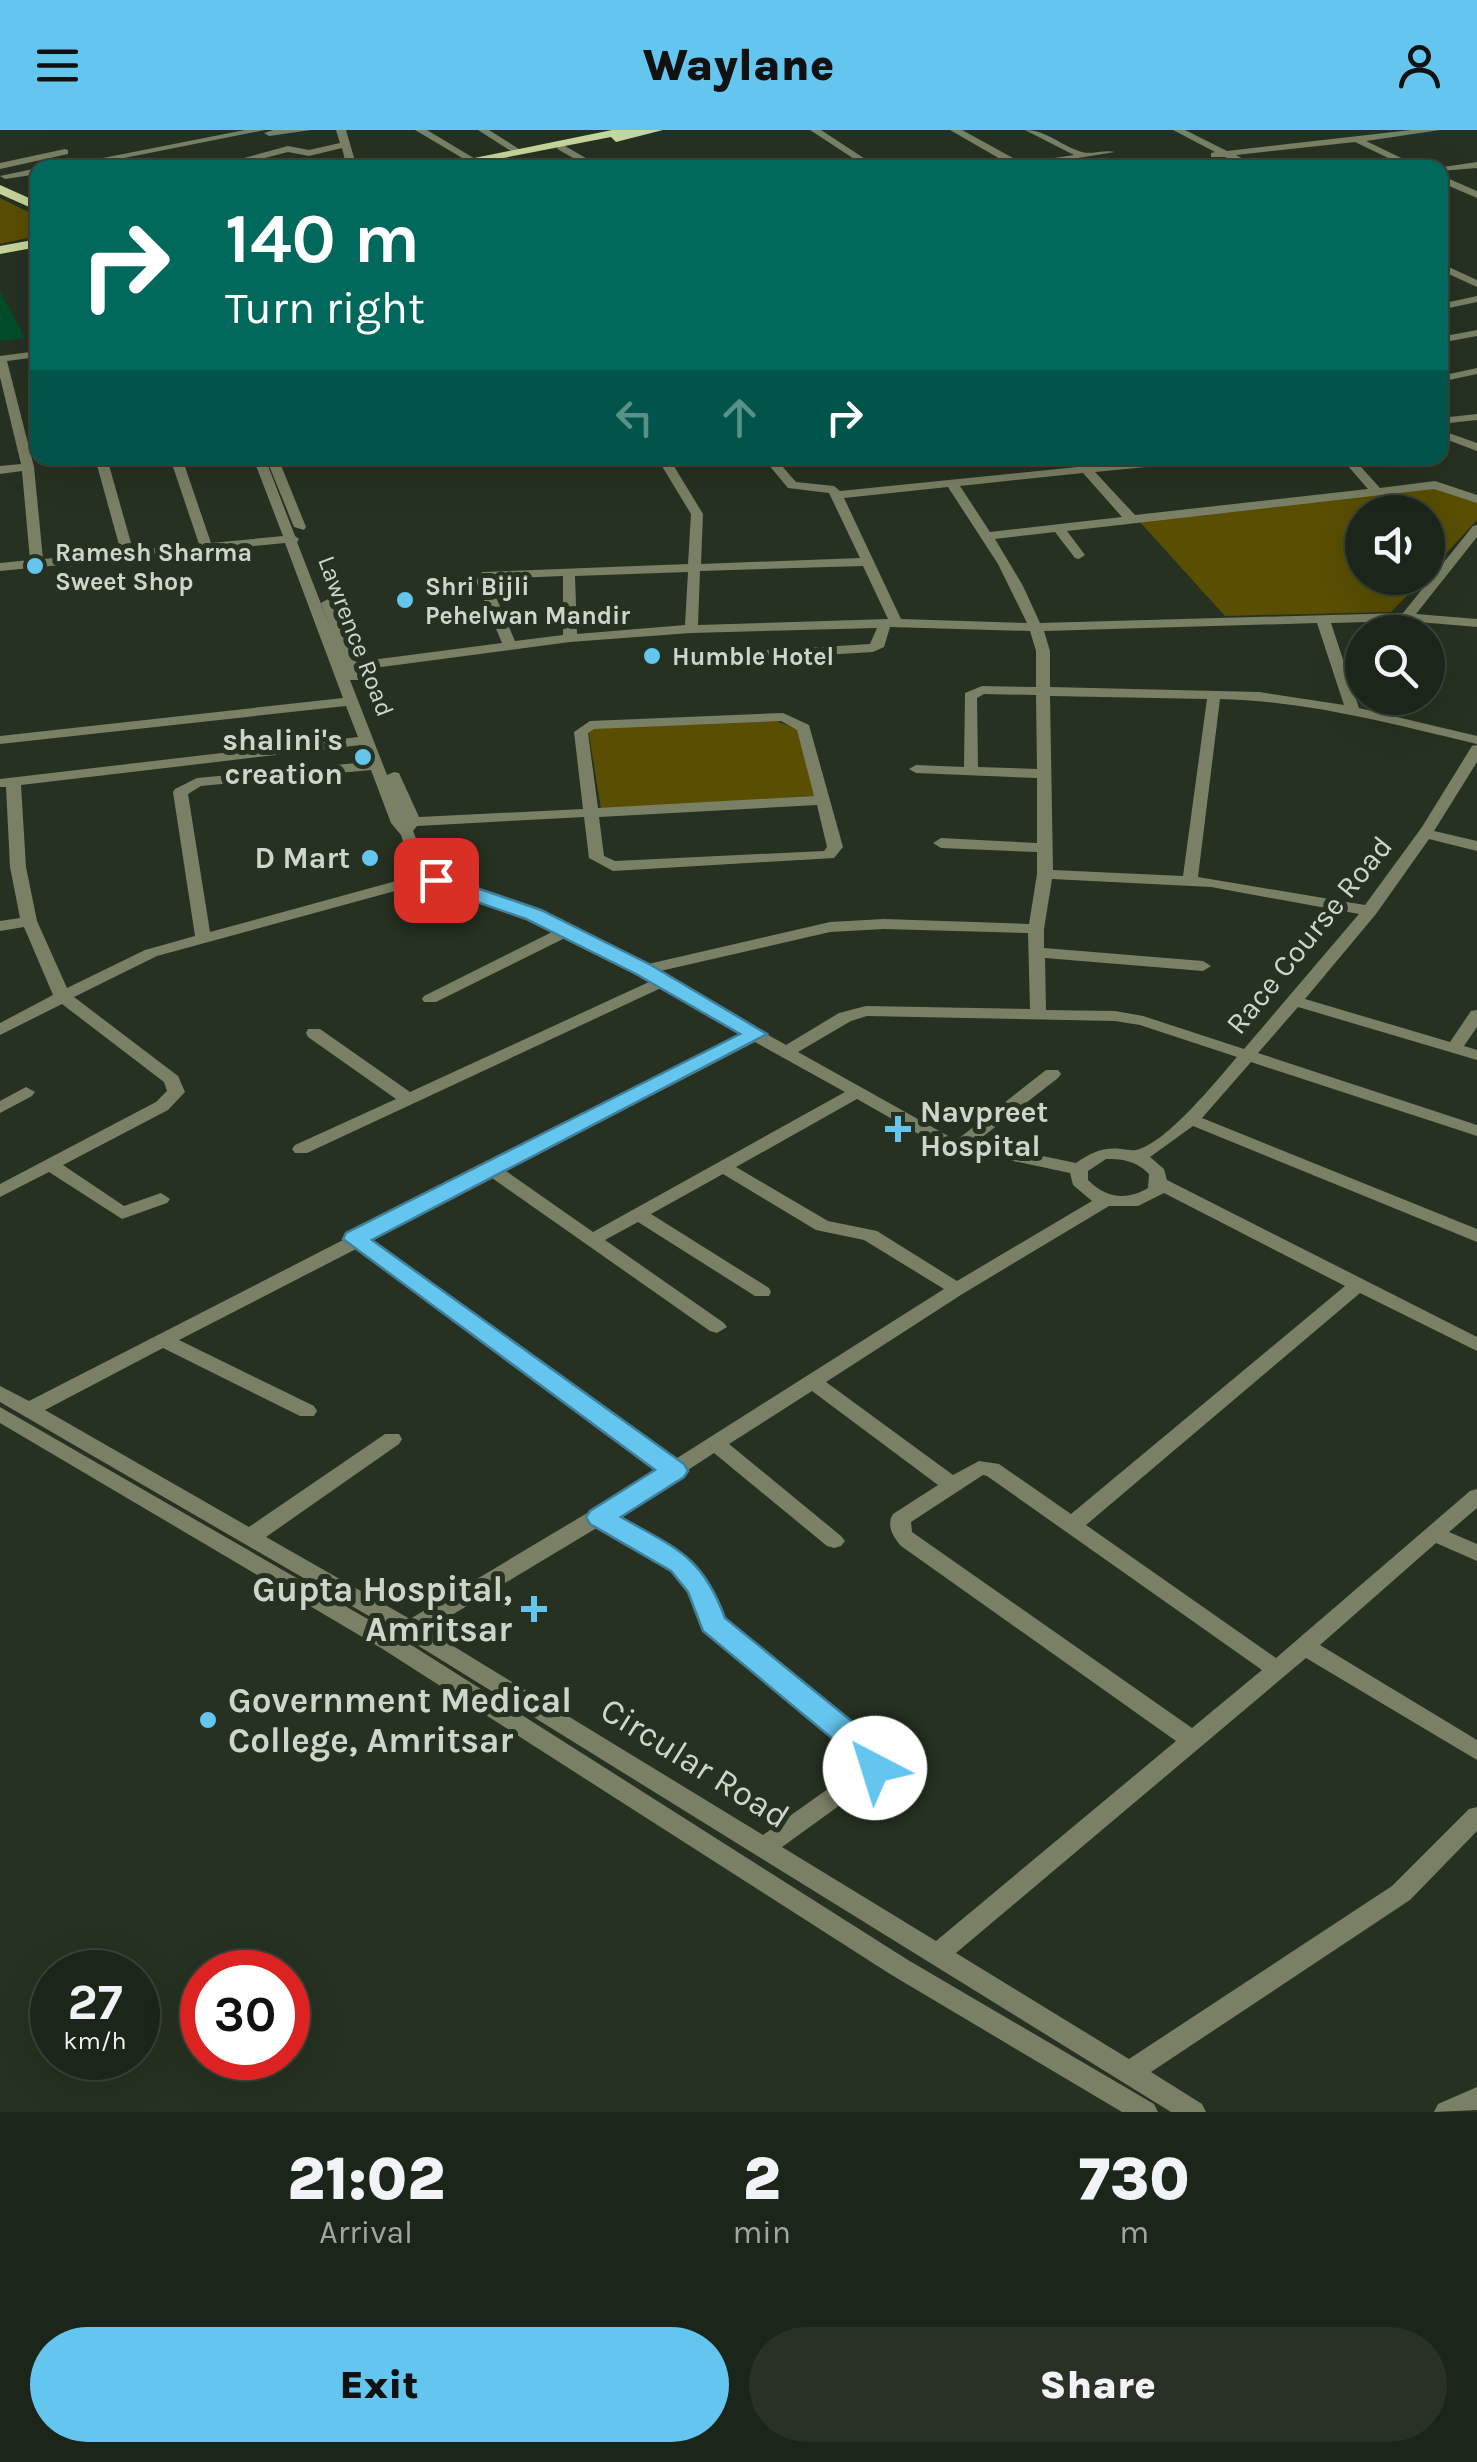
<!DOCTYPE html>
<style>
:root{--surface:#1c2519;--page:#293126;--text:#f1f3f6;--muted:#a0a5a2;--line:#3a4238;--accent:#64c5ee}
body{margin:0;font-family:Karla,sans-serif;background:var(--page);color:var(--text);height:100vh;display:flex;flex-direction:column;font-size:38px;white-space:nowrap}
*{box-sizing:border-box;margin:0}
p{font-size:32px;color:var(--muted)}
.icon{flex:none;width:55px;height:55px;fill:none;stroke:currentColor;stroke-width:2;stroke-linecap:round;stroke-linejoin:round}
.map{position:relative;height:1982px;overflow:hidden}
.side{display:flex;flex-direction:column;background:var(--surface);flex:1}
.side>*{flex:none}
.top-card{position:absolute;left:30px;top:30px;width:1418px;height:305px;border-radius:20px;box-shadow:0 10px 40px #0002,0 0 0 2px var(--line);background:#00695c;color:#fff;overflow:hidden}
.controls{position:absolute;left:1345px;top:365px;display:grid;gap:20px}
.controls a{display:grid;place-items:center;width:100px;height:100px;border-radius:50%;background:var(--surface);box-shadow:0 10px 40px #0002,0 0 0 2px var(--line);font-size:50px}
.speed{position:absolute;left:30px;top:1820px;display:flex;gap:20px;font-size:50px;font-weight:700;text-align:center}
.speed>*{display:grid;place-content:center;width:130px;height:130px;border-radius:50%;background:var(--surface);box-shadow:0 10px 40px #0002,0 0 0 2px var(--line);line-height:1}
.speed small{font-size:25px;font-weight:400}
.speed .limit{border:15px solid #d22;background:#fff;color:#111}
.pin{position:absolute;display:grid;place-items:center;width:85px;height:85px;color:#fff;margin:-42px;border-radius:20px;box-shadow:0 5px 15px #0006}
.me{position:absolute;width:110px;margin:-55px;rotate:320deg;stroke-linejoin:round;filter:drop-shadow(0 0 8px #0008)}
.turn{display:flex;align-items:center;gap:35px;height:210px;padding:0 30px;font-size:45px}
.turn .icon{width:130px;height:130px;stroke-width:2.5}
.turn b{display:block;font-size:70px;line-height:85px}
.lanes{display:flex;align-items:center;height:95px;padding:0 30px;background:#0003;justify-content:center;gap:50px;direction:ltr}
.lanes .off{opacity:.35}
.eta{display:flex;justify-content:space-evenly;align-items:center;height:170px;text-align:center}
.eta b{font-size:60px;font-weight:800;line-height:70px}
.button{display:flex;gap:20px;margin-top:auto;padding:20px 30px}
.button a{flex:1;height:115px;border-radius:60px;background:var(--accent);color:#111;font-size:40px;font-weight:800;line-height:115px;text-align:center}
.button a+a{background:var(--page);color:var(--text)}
header{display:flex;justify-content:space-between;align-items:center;height:130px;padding:0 30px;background:var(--accent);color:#111;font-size:45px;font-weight:800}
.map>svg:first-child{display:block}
.green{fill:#594e02}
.building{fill:#024d29}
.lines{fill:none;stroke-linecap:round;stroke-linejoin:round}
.minor{fill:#7a8065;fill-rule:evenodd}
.major{fill:#c7d49b;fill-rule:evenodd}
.route{fill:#64c5ee;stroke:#41809b;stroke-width:2.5}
.poi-dot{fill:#64c5ee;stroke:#263121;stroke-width:4}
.labels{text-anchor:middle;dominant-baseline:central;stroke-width:10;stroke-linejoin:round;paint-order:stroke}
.far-poi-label{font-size:25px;font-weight:bold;fill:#ced6cb;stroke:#263121;text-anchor:start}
.far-street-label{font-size:25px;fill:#ced6cb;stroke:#263121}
.poi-label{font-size:30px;font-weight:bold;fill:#ced6cb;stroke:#263121;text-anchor:end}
.street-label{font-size:30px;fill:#ced6cb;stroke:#263121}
.near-poi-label{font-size:35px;font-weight:bold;fill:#ced6cb;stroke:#263121;text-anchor:end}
.near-street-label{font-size:35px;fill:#ced6cb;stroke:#263121}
</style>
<header><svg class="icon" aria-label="menu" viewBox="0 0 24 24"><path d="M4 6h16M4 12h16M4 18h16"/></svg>Waylane<svg class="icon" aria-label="person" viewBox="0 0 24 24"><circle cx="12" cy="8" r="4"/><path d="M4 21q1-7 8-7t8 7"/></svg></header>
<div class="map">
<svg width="1477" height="1982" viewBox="0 0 1477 1982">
<rect width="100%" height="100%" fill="#263121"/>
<path class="green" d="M0,68L37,86V106L0,114Z
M1434,356L1477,371V390L1428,443V382H1362V448H1424L1391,482L1225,486L1139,391Z
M771,589L797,599L815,666L601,679L588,598Z"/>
<path class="building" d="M0,161L25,208L0,211Z"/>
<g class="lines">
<path class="minor" d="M245,0H265L74,38H52Z
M273,0H311L269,6L264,3Z
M336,0H346L357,38H347L342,18L309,26L288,22L225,38L215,36L288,16L309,20L340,13Z
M415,0H427L477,30L469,32Z
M478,0H489L522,21L514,23Z
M810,0H821L879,38H868Z
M950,0H962L1022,33L1074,25L1025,0C1047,0 1061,16 1082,22C1092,25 1104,19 1115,22L1016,38Z
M1173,0H1185L1227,21L1411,0H1440L1366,11L1422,38H1409L1355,12L1236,25L1259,38H1247L1225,27H1211V23L1215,22Z
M562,15L565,16L603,38H591L559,20L557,18Z
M65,19L68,20V24L0,39V33Z
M773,29L786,38H775L768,32Z
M1477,32V38L1440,41V38H1436Z
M38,38V44L5,49L0,46Z
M1440,45L1477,61V68L1440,52Z
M1440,133L1477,150V157L1440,140Z
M1477,166V172L1440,180V174Z
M1477,200V206L1440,213V207Z
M38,221V227L7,231L34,337L43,429L121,422L95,328H107L133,420L199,414L170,328H182L211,413L283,406L253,328H265L295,406L299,409L297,412L332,502L321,473L328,469L335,473L356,532L502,513L476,451L482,442L688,434L691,384L657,328H669L703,384L701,434L860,428L829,363L788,358L763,328H775L796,352L834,356L840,361L1167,328H1203L1197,332L1095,342L1135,385L1368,359L1341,328H1353L1380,358L1435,351L1477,365V373L1434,359L1067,401L1085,425L1079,429L1075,428L1055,402L995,409L1023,456L1040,493L1403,483L1473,396L1477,395V407L1416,484L1477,489V497L1407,491L1331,493L1359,578L1477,606V614C1392,594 1308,571 1220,569L1198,747L1365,775L1422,697L1472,616L1477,615V632L1434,701L1477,711V721L1429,709L1376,784L1305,869L1450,912L1471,881L1477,880V897L1464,916L1477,920V930L1298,877L1258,923L1477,995V1006L1251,932L1202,988L1477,1099V1112L1193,996L1150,1027L1164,1039L1167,1050L1477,1207V1221L1360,1163L1086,1395L1276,1528L1470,1361L1477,1359V1378L1449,1402L1477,1414V1431L1436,1413L1320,1515L1477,1610V1630L1306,1528L956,1823L1129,1929L1392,1756L1469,1679L1477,1677V1701L1410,1770L1151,1942L1202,1974L1206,1982H1171L409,1510L405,1511L908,1830L1154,1974L1158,1982H1122L890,1844L381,1518L0,1293V1277L392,1503L393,1500L0,1272V1256L29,1271L743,905L661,858L307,1023H295L292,1019L295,1015L396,969L308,907L306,903L308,899H320L410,962L649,852L567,807L436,872H424L422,869L424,866L554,801L511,780L428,752L157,826L74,867L178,946L185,962L168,980L63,1035L124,1076L161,1063L170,1069L167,1073L122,1089L49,1042L0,1067V1054L156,972L167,961L164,952L62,874L0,905V893L53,865L24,797L0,801V791L20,788L10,737L6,657H0V649L358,607L346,576L0,614V606L343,568L285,413L0,441V433L30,430L22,341L0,344V336L21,334L0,247V226ZM1083,343L1122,387L990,402L960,356ZM948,357L998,434L1027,493L901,489L844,368ZM863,436L888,489L698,495L700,441ZM688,442L685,495L577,504L575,446ZM563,446V505L515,511L489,451L491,449ZM1317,493L1344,575L1259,562L1050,557V521L1044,501ZM890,497L1030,501L1036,521V557L982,556L965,563L964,637L916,635L909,639L916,643L1037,648V713L941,708L933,713L941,718L1037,722V744L1029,794L884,789L830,792L644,835L523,774L434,744L426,734L413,701L417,696L584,687L589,728L613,741L834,728L843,717L809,595L783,583L590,591L574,602L583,679L419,687L399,643L394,642L387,645L350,550H360L359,540L570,512L691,503L877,498L870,514L757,521L750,525L757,529L873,522L884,517ZM984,564L1036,565L1037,639L978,637L977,568ZM1050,566L1207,569L1183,746L1053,740ZM781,591L797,600L814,666L598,678L588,603L594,599ZM361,615L367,632L197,648L175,659L173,662L195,806L145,820L67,858L37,791L26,737L21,655ZM371,640L391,693L401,705L411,734L418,745L210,802L188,664L201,656ZM817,675L827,717L824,721L615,731L604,726L599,687ZM1052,749L1211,757L1359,784L1244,919L1143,886L1115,881L1046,880L1045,828L1203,841L1211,836L1203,831L1044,818V799ZM884,799L1028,803L1030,879L866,876L839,883L786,915L656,842L830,802ZM867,886L1115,891L1140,895L1237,927C1216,951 1167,1013 1136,1020C1133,1021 1124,1019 1121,1019C1102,1017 1091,1023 1076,1033L976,1012L1058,948L1061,944L1058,940H1046L958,1009L950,1007L798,922L851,891ZM755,912L845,962L593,1102L506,1041ZM857,969L938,1015L1070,1043L1073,1055L1092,1071L957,1151L877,1101L828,1091L736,1037ZM1106,1029C1124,1029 1136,1031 1149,1044L1148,1058C1126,1071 1106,1068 1088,1050V1041ZM723,1044L816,1100L864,1110L944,1159L674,1330L370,1111L492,1048L710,1201L717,1203L727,1197L724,1193L605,1110L638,1092L755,1166H769L771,1162L769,1158L651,1084ZM1164,1063L1345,1156L1071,1384L999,1334L979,1331L953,1345L826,1252L964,1163L1109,1076H1138ZM356,1119L659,1340L410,1489L266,1407L399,1314L402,1309L399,1304H385L249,1397L45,1280L163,1218L300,1286H314L317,1281L314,1276L179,1210ZM812,1261L938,1355L893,1384C886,1395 893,1407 901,1416L1176,1611L936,1811L782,1717L883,1644L887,1638L882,1622L730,1497L705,1448L691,1432L669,1416L616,1387L714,1323L827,1416L834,1418L841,1416L845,1411L841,1406L729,1314ZM983,1345L987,1346L1262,1540L1192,1598L912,1402L911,1392ZM600,1396C629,1412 665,1426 686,1453C698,1469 701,1492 714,1509L863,1634L763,1705L427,1500Z
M1477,238V244L1440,252V246Z
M1477,284V290L1440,294V288Z
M1440,300L1477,313V321L1440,307Z
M266,328H278L306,397L304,400L294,397Z
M26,957L35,962L32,966L0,983V971Z
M1477,1957V1980L1434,1982L1438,1974Z"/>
<path class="major" d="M612,0H663L616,12L611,7L452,38H425Z
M0,55L38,72V81L0,64Z
M38,109V117L0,124V116Z"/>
</g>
<path class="route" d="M436,744L541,780L651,835L767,904L372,1110L684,1334L688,1341L684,1347L621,1387C675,1418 702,1425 725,1488L881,1615L890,1638L885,1646L875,1649L864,1646L857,1629L703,1501L688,1462L671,1441L590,1394L586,1387L590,1381L655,1340L343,1109L346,1103L740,904L636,844L526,789L428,755V746Z"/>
<g class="poi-dot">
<circle cx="35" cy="436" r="10"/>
<circle cx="405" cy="470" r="10"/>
<circle cx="652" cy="526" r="10"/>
<circle cx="363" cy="627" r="10"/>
<circle cx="370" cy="728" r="10"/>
<path d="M893 984h10v10h10v10h-10v10h-10v-10h-10v-10h10z"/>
<path d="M529 1464h10v10h10v10h-10v10h-10v-10h-10v-10h10z"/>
<circle cx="208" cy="1590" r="10"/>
</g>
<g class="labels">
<g class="far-poi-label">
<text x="55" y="422">Ramesh Sharma<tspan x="55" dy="29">Sweet Shop</tspan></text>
<text x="425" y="456">Shri Bijli<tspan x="425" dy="29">Pehelwan Mandir</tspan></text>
<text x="672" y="526">Humble Hotel</text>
</g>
<g class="far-street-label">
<text transform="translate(356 506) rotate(69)">Lawrence Road</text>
</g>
<g class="poi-label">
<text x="343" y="610">shalini's<tspan x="343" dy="34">creation</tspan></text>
<text x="350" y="728">D Mart</text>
<text x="920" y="982" text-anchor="start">Navpreet<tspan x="920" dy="34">Hospital</tspan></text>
</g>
<g class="street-label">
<text transform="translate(1309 805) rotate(-51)">Race Course Road</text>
</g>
<g class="near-poi-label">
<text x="512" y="1459">Gupta Hospital,<tspan x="512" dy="40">Amritsar</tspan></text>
<text x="228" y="1570" text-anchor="start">Government Medical<tspan x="228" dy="40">College, Amritsar</tspan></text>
</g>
<g class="near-street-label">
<text transform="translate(695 1633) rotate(32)">Circular Road</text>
</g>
</g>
</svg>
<div class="controls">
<a><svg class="icon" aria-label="sound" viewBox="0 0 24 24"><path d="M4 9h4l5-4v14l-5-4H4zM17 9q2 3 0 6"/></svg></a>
<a><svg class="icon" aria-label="search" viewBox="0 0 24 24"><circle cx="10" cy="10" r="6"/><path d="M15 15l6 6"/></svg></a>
</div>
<div class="speed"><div>27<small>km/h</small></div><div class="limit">30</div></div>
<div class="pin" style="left:436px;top:750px;background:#d93025"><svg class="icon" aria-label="arrive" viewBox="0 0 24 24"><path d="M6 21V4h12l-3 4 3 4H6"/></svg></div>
<svg class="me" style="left:875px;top:1638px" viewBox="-20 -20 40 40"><circle r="19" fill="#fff"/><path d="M0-13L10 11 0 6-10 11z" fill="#64c5ee"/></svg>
<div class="top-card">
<div class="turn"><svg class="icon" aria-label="right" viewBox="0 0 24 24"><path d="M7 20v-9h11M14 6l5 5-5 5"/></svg><div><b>140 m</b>Turn right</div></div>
<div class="lanes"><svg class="icon off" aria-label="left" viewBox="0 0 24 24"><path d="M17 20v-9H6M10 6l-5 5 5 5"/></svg><svg class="icon off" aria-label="ahead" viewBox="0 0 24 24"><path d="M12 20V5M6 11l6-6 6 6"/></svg><svg class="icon" aria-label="right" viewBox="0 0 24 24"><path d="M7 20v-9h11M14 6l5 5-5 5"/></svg></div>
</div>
</div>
<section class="side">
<div class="eta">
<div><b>21:02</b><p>Arrival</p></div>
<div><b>2</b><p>min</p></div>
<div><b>730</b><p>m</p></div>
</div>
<div class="button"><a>Exit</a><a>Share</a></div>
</section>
